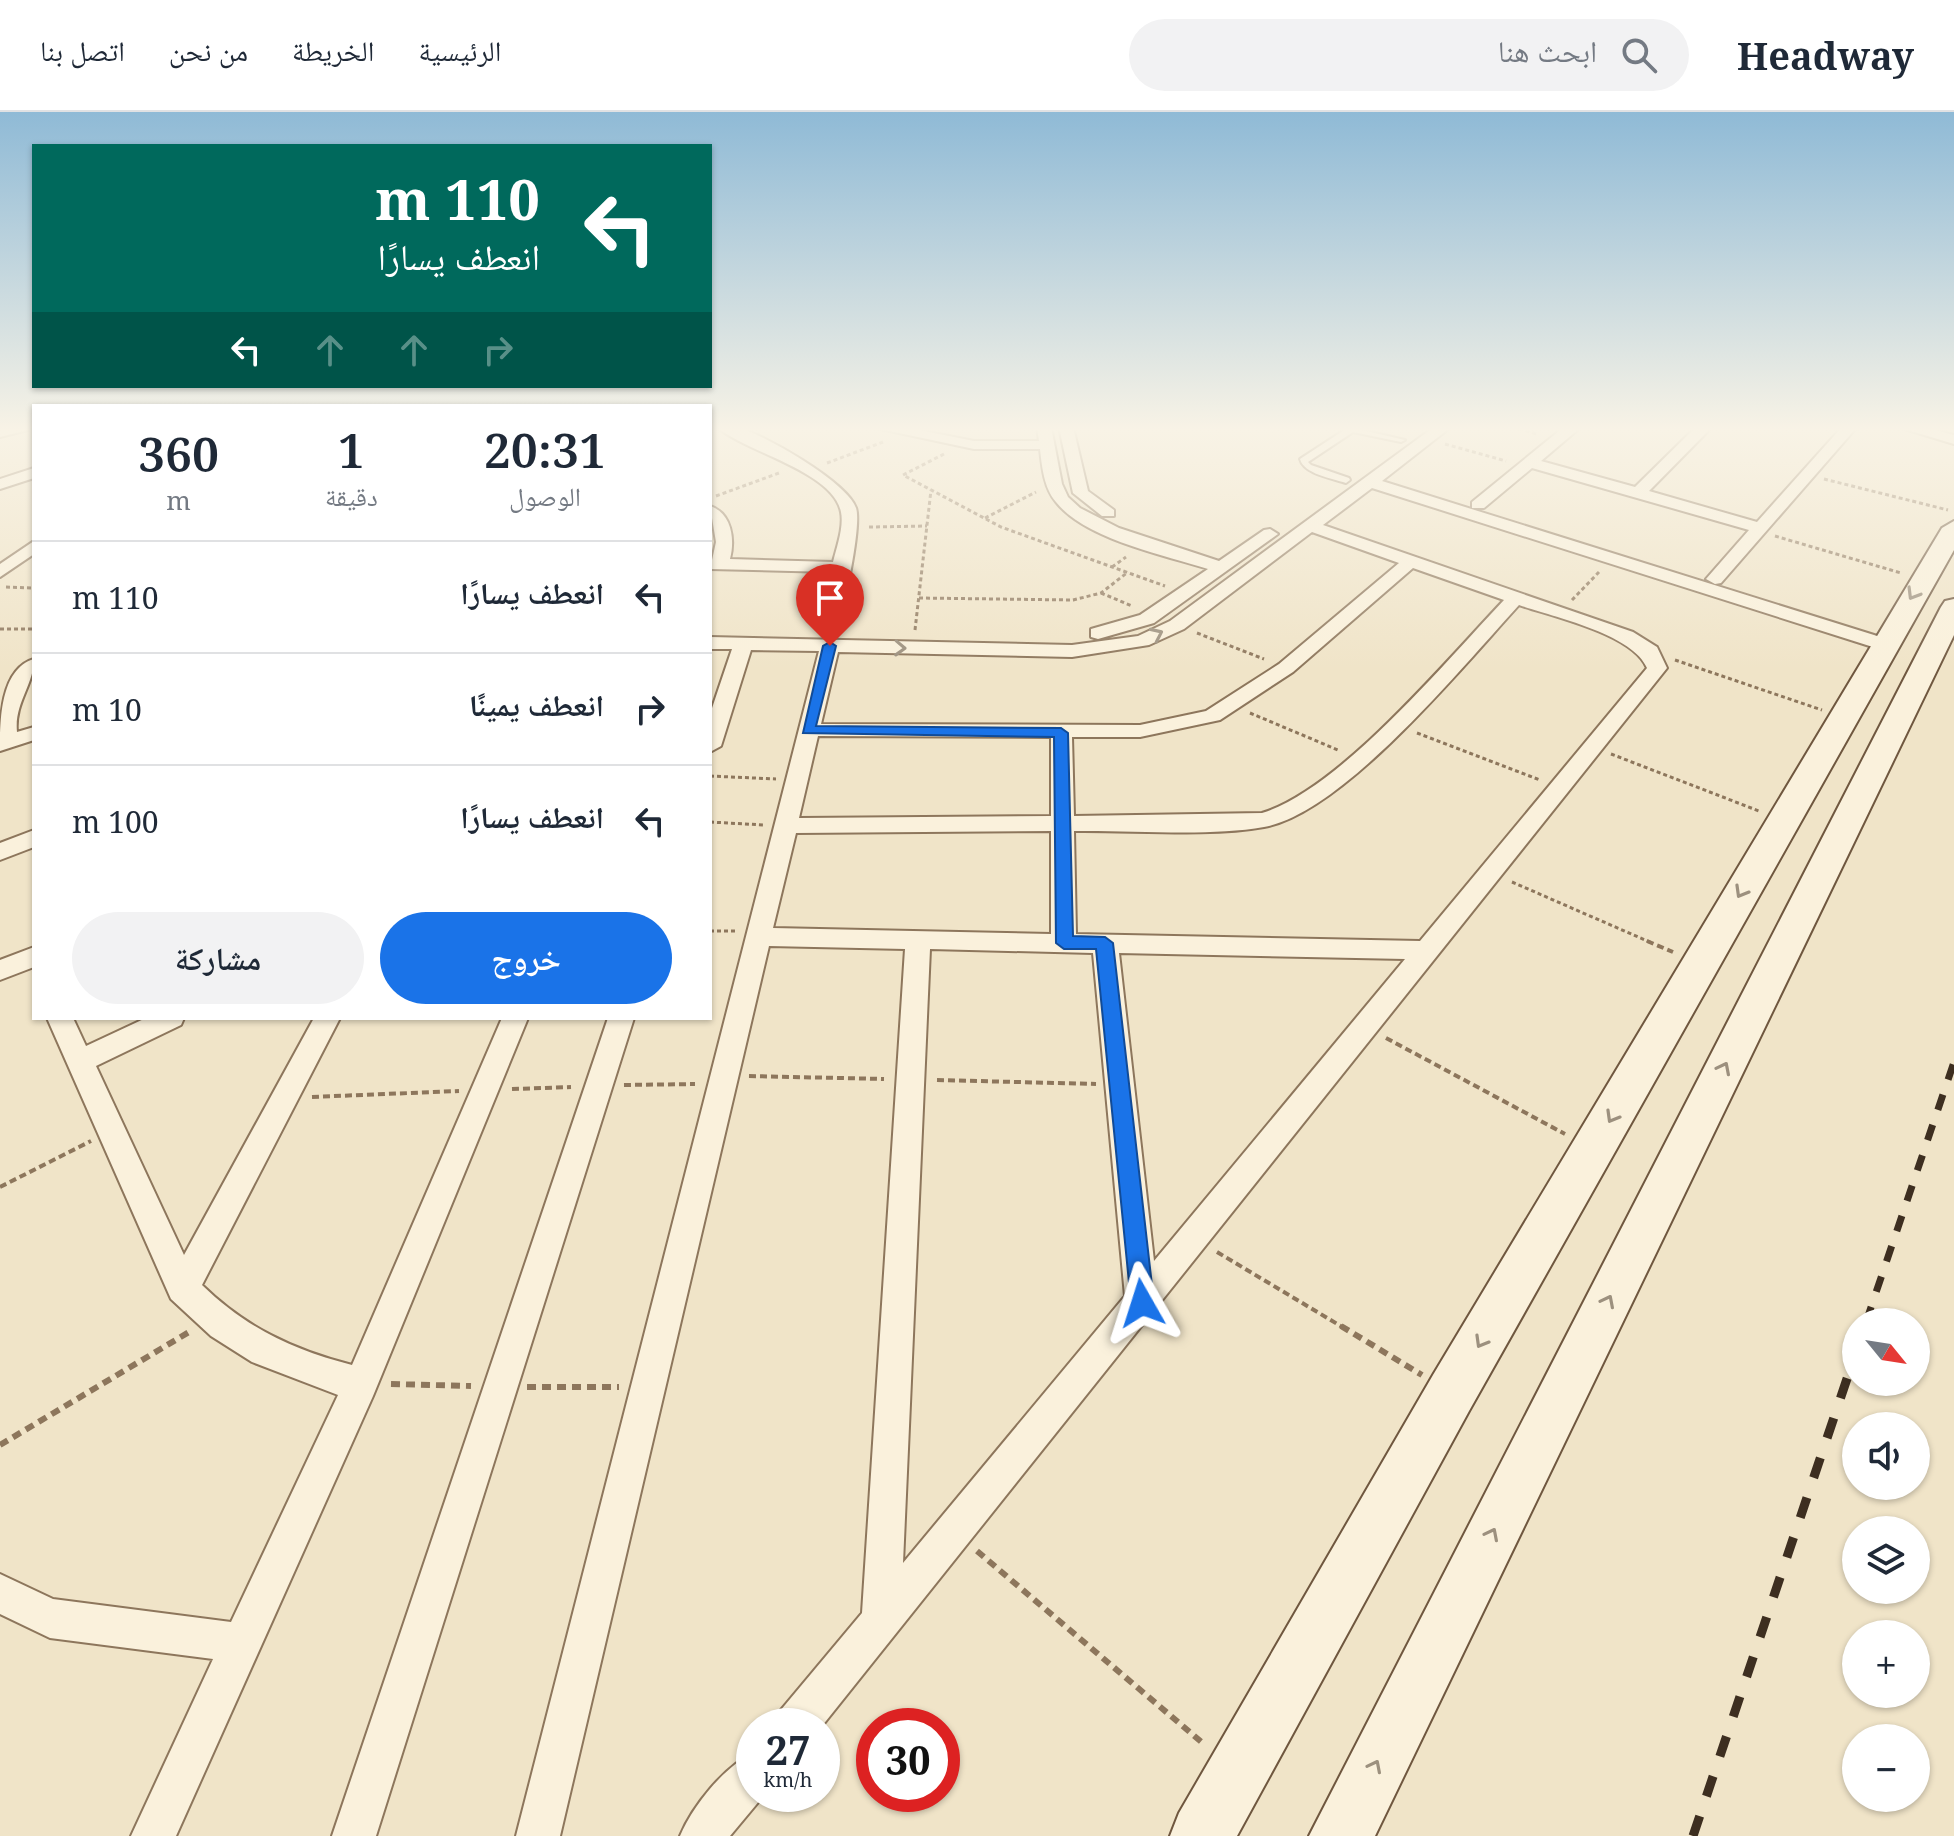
<!DOCTYPE html>
<html lang="ar">
<meta charset="utf-8">
<style>
:root{--surface:#fff;--page:#f2f2f3;--text:#1f2937;--muted:#747a83;--line:#e0e1e3;--accent:#1a73e8}
body{margin:0;font-family:"Noto Serif","Noto Naskh Arabic",serif;background:var(--page);color:var(--text);direction:rtl;height:100vh;display:flex;flex-direction:column;font-size:30px;white-space:nowrap}
*{box-sizing:border-box;margin:0}
p{font-size:26px;color:var(--muted)}
.icon{flex:none;width:44px;height:44px;fill:none;stroke:currentColor;stroke-width:2;stroke-linecap:round;stroke-linejoin:round}
.map{position:relative;flex:1;overflow:hidden;direction:ltr}
.panel{position:absolute;left:32px;top:292px;width:680px;height:616px;display:flex;flex-direction:column;background:var(--surface);border-radius:0px;box-shadow:0 2px 6px #0004;direction:rtl}
.panel>*{flex:none}
.top-card{position:absolute;left:32px;top:32px;width:680px;height:244px;border-radius:0px;box-shadow:0 2px 6px #0004;direction:rtl;background:#00695c;color:#fff;overflow:hidden}
.needle{width:52px;rotate:120deg}
.fabs{position:absolute;left:1842px;top:1196px;display:grid;gap:16px}
.fabs a{display:grid;place-items:center;width:88px;height:88px;border-radius:50%;background:var(--surface);box-shadow:0 2px 6px #0004;font-size:40px}
.speed{position:absolute;left:736px;top:1596px;display:flex;gap:16px;font-size:40px;font-weight:700;text-align:center}
.speed>*{display:grid;place-content:center;width:104px;height:104px;border-radius:50%;background:var(--surface);box-shadow:0 2px 6px #0004;line-height:1}
.speed small{font-size:20px;font-weight:400}
.speed .limit{border:12px solid #d22;background:#fff;color:#111}
.pin{position:absolute;display:grid;place-items:center;width:68px;height:68px;color:#fff;margin:-82px -34px;border-radius:50% 50% 50% 0;rotate:-45deg;box-shadow:0 0 8px #0007}
.pin .icon{rotate:45deg}
.me{position:absolute;width:88px;margin:-44px;rotate:354deg;stroke-linejoin:round;filter:drop-shadow(0 0 6px #0008)}
.turn{display:flex;align-items:center;gap:28px;height:168px;padding:0 40px;font-size:36px}
.turn .icon{width:104px;height:104px;stroke-width:2.5}
.turn b{display:block;font-size:56px;line-height:68px}
.lanes{display:flex;align-items:center;height:76px;padding:0 40px;background:#0003;justify-content:center;gap:40px;direction:ltr}
.lanes .off{opacity:.35}
.eta{display:flex;justify-content:space-evenly;align-items:center;height:136px;text-align:center}
.eta b{font-size:48px;font-weight:600;line-height:56px}
.action{display:flex;gap:16px;margin-top:auto;padding:16px 40px}
.action a{flex:1;height:92px;border-radius:48px;background:var(--accent);color:#fff;font-size:32px;font-weight:600;line-height:92px;text-align:center}
.action a+a{background:var(--page);color:var(--text)}
ul{padding:0;list-style:none}
li{display:flex;align-items:center;gap:24px;height:112px;padding:0 40px;border-top:2px solid var(--line)}
li div{flex:1}
li b{display:block;font-size:30px}
li em{font-style:normal}
header{display:flex;align-items:center;gap:48px;box-sizing:border-box;height:112px;padding:0 40px;background:var(--surface);border-bottom:2px solid var(--line)}
header strong{font-size:38px}
nav{display:flex;gap:44px;margin-inline-start:auto;font-size:28px}
.search{width:560px;height:72px;background:var(--page);display:flex;align-items:center;gap:20px;box-sizing:border-box;padding:0 28px;border-radius:44px;color:var(--muted);font-size:30px}
.map>svg:first-child{display:block}
.lines{fill:none;stroke-linecap:round;stroke-linejoin:round}
.lane-casing{stroke:#8d765c;stroke-width:4}
.street-casing{stroke:#8d765c;stroke-width:4}
.secondary-casing{stroke:#6f573f;stroke-width:4}
.path-far2{stroke:#8d765c;stroke-width:3;stroke-dasharray:4 3;stroke-linecap:butt}
.path-far1{stroke:#8d765c;stroke-width:4;stroke-dasharray:7 4;stroke-linecap:butt}
.path{stroke:#8d765c;stroke-width:6;stroke-dasharray:9 6;stroke-linecap:butt}
.lane{fill:#faf1dc;fill-rule:evenodd}
.street{fill:#faf1dc;fill-rule:evenodd}
.secondary{fill:#faf1dc;fill-rule:evenodd}
.rail-far1{stroke:#3d2e20;stroke-width:7;stroke-dasharray:16 16;stroke-linecap:butt}
.rail{stroke:#3d2e20;stroke-width:9;stroke-dasharray:21 21;stroke-linecap:butt}
.oneway{stroke:#9c907e}
.route{fill:#1a73e8;stroke:#114b97;stroke-width:2}
</style>
<header>
<strong>Headway</strong>
<div class="search"><svg class="icon" aria-label="search" viewBox="0 0 24 24"><circle cx="10" cy="10" r="6"/><path d="M15 15l6 6"/></svg>ابحث هنا</div>
<nav><a>الرئيسية</a><a>الخريطة</a><a>من نحن</a><a>اتصل بنا</a></nav>
</header>
<div class="map">
<svg width="1954" height="1724" viewBox="0 0 1954 1724">
<rect width="100%" height="100%" fill="#f0e4c8"/>
<g class="lines">
<defs>
<path id="lane" d="M1349,315L1405,328L1401,330L1353,320L1308,350L1311,353L1349,366L1350,368L1346,371C1331,366 1304,362 1300,347Z"/>
<path id="street" d="M30,315L28,318L0,325V317Z
M717,315C723,315 730,314 736,315C762,321 847,370 856,396C862,413 843,505 834,522L827,524L818,518L831,460L710,457L716,430L710,394C732,401 735,428 730,447L833,450C837,434 844,415 841,400C833,359 745,340 717,315Z
M871,315H904L974,329H1039L1037,315H1051L1062,372L1068,385L1080,396L1119,416L1219,449L1264,418L1270,417L1278,422L1154,511L1098,527L1091,525V517L1140,503L1208,457C1164,443 1085,427 1056,390C1044,376 1042,355 1040,337H974Z
M1059,315H1073L1088,379L1114,398V404H1102L1073,381Z
M1434,315H1451L1382,369L1890,528L1893,532L1890,536H1876L1372,376L1323,413L1633,520L1657,535L1667,556L822,1614H774L780,1599L862,1501L905,837L769,834L560,1724H516L819,539L751,538L721,634L710,640V602L732,537H710V525L1072,533L1138,524L1170,509ZM1312,420L1399,451L1279,552L1206,599L1140,613L821,612L838,540L1072,545L1149,533L1184,517ZM1413,456L1504,488C1446,549 1340,677 1262,701L1074,704L1072,625H1140L1220,608L1293,560ZM1519,493C1554,505 1633,522 1647,556L1420,829L1076,822L1074,719C1131,718 1209,725 1264,715C1343,701 1463,554 1519,493ZM818,624L1051,625V704L799,706ZM1051,719V822L773,816L796,721ZM930,837L1093,841L1125,1184L903,1451ZM1119,841L1405,847L1154,1149Z
M1564,315H1581L1541,349L1635,375L1696,315H1712L1649,379L1757,410L1842,315H1857L1721,471L1715,472L1706,467L1749,418L1532,356L1484,396H1472V390Z
M1898,315H1924L1954,323V332Z
M34,356V366L0,377V367Z
M34,429V442L0,465V452Z
M34,547C34,573 14,591 17,620L34,615V628L0,639C0,609 0,557 34,547Z
M34,718V735L0,748V731Z
M34,835V855L0,868V848Z
M47,906H73L86,934L146,906H184L181,913L96,954L184,1143L314,906H340L202,1173C245,1215 293,1238 352,1253L502,906H528L373,1284L176,1724H131L213,1547L50,1526L0,1502V1462L53,1487L231,1510L338,1283L252,1250L211,1224L171,1187Z
M608,906H634L376,1724H332Z
M754,1641V1682H765L730,1724H680C692,1695 725,1653 754,1641Z"/>
<path id="secondary" d="M1954,409V438L1469,1299L1237,1724H1170L1179,1701L1433,1263L1942,416Z
M1954,487V523L1375,1724H1309L1941,495L1945,489Z"/>
</defs>
<use href="#lane" class="lane-casing"/>
<use href="#street" class="street-casing"/>
<use href="#secondary" class="secondary-casing"/>
<path class="path-far2" d="M1512,315L1537,322
M1445,332L1506,349
M944,342L903,363L1001,415L1165,474
M827,351L883,330
M1824,367L1948,398
M716,384L779,361
M985,406L1036,380
M869,415L927,414
M1775,424L1901,461
M1112,455L1126,445
M6,475L34,476
M1101,481L1132,494
M919,486L1073,488L1101,481L1128,460
M1572,488L1599,460
M0,517H34
M915,518L931,378
M1197,521L1264,547
M1675,548L1822,598
M1250,601L1338,638
M1417,621L1540,668
M1611,642L1759,699
M710,664L776,667
M710,710L764,713
M1512,770L1652,831
M710,819H736"/>
<path class="path-far1" d="M1647,829L1673,840
M1386,926L1565,1022
M749,964L884,967
M937,968L1096,972
M624,973L695,972
M512,977L571,975
M312,985L459,979
M0,1075L91,1029
M1217,1140L1344,1216"/>
<path class="path" d="M1341,1214L1422,1263
M391,1272L471,1274
M527,1275H619
M0,1333L189,1220
M977,1439L1205,1633"/>
<use href="#lane" class="lane"/>
<use href="#street" class="street"/>
<use href="#secondary" class="secondary"/>
<path class="rail-far1" d="M1866,1210L1954,950"/>
<path class="rail" d="M1693,1724L1856,1240"/>
</g>
<defs><path id="oneway-chevron" d="M-2-3.5L2.5 0L-2 3.5" fill="none" stroke-width="1.6" stroke-linecap="round" stroke-linejoin="round" transform="scale(2)"/></defs>
<g class="oneway">
<use href="#oneway-chevron" transform="translate(1913 482) rotate(121)"/>
<use href="#oneway-chevron" transform="translate(1157 522) rotate(-25)"/>
<use href="#oneway-chevron" transform="translate(900 536) rotate(2)"/>
<use href="#oneway-chevron" transform="translate(1741 780) rotate(120)"/>
<use href="#oneway-chevron" transform="translate(1724 956) rotate(-63)"/>
<use href="#oneway-chevron" transform="translate(1612 1005) rotate(120)"/>
<use href="#oneway-chevron" transform="translate(1608 1189) rotate(-63)"/>
<use href="#oneway-chevron" transform="translate(1481 1230) rotate(120)"/>
<use href="#oneway-chevron" transform="translate(1492 1422) rotate(-63)"/>
<use href="#oneway-chevron" transform="translate(1375 1654) rotate(-63)"/>
</g>
<linearGradient id="sky" x2="0" y2="1"><stop stop-color="#8fbad6"/><stop offset="0.57" stop-color="#f8f3e6"/><stop offset="1" stop-color="#f8f3e6" stop-opacity="0"/></linearGradient>
<rect width="1954" height="557" fill="url(#sky)"/>
<path class="route" d="M830,530L836,534L816,614L1061,616L1068,621L1073,824L1105,825L1113,831L1154,1191L1150,1198L1142,1201L1134,1198L1131,1191L1096,837H1064L1056,831L1054,625L803,621L823,534Z"/>
</svg>
<div class="fabs">
<a><svg class="needle" viewBox="-14 -14 28 28"><path d="M0-13l5 13h-10z" fill="#e53935"/><path d="M0 13l5-13h-10z" fill="#747a83"/></svg></a>
<a><svg class="icon" aria-label="sound" viewBox="0 0 24 24"><path d="M4 9h4l5-4v14l-5-4H4zM17 9q2 3 0 6"/></svg></a>
<a><svg class="icon" aria-label="layers" viewBox="0 0 24 24"><path d="M12 4l9 5-9 5-9-5zM3 14l9 5 9-5"/></svg></a>
<a>+</a>
<a>−</a>
</div>
<div class="speed"><div>27<small>km/h</small></div><div class="limit">30</div></div>
<div class="pin" style="left:830px;top:534px;background:#d93025"><svg class="icon" aria-label="arrive" viewBox="0 0 24 24"><path d="M6 21V4h12l-3 4 3 4H6"/></svg></div>
<svg class="me" style="left:1142px;top:1191px" viewBox="-20 -20 40 40"><path d="M0-17L14 15 0 8-14 15z" fill="#1a73e8" stroke="#fff" stroke-width="4"/></svg>
<div class="top-card">
<div class="turn"><svg class="icon" aria-label="left" viewBox="0 0 24 24"><path d="M17 20v-9H6M10 6l-5 5 5 5"/></svg><div><b>110 m</b>انعطف يسارًا</div></div>
<div class="lanes"><svg class="icon" aria-label="left" viewBox="0 0 24 24"><path d="M17 20v-9H6M10 6l-5 5 5 5"/></svg><svg class="icon off" aria-label="ahead" viewBox="0 0 24 24"><path d="M12 20V5M6 11l6-6 6 6"/></svg><svg class="icon off" aria-label="ahead" viewBox="0 0 24 24"><path d="M12 20V5M6 11l6-6 6 6"/></svg><svg class="icon off" aria-label="right" viewBox="0 0 24 24"><path d="M7 20v-9h11M14 6l5 5-5 5"/></svg></div>
</div>
<section class="panel">
<div class="eta">
<div><b>20:31</b><p>الوصول</p></div>
<div><b>1</b><p>دقيقة</p></div>
<div><b>360</b><p>m</p></div>
</div>
<ul>
<li><svg class="icon" aria-label="left" viewBox="0 0 24 24"><path d="M17 20v-9H6M10 6l-5 5 5 5"/></svg><div><b>انعطف يسارًا</b></div><em>110 m</em></li>
<li><svg class="icon" aria-label="right" viewBox="0 0 24 24"><path d="M7 20v-9h11M14 6l5 5-5 5"/></svg><div><b>انعطف يمينًا</b></div><em>10 m</em></li>
<li><svg class="icon" aria-label="left" viewBox="0 0 24 24"><path d="M17 20v-9H6M10 6l-5 5 5 5"/></svg><div><b>انعطف يسارًا</b></div><em>100 m</em></li>
</ul>
<div class="action"><a>خروج</a><a>مشاركة</a></div>
</section>
</div>
